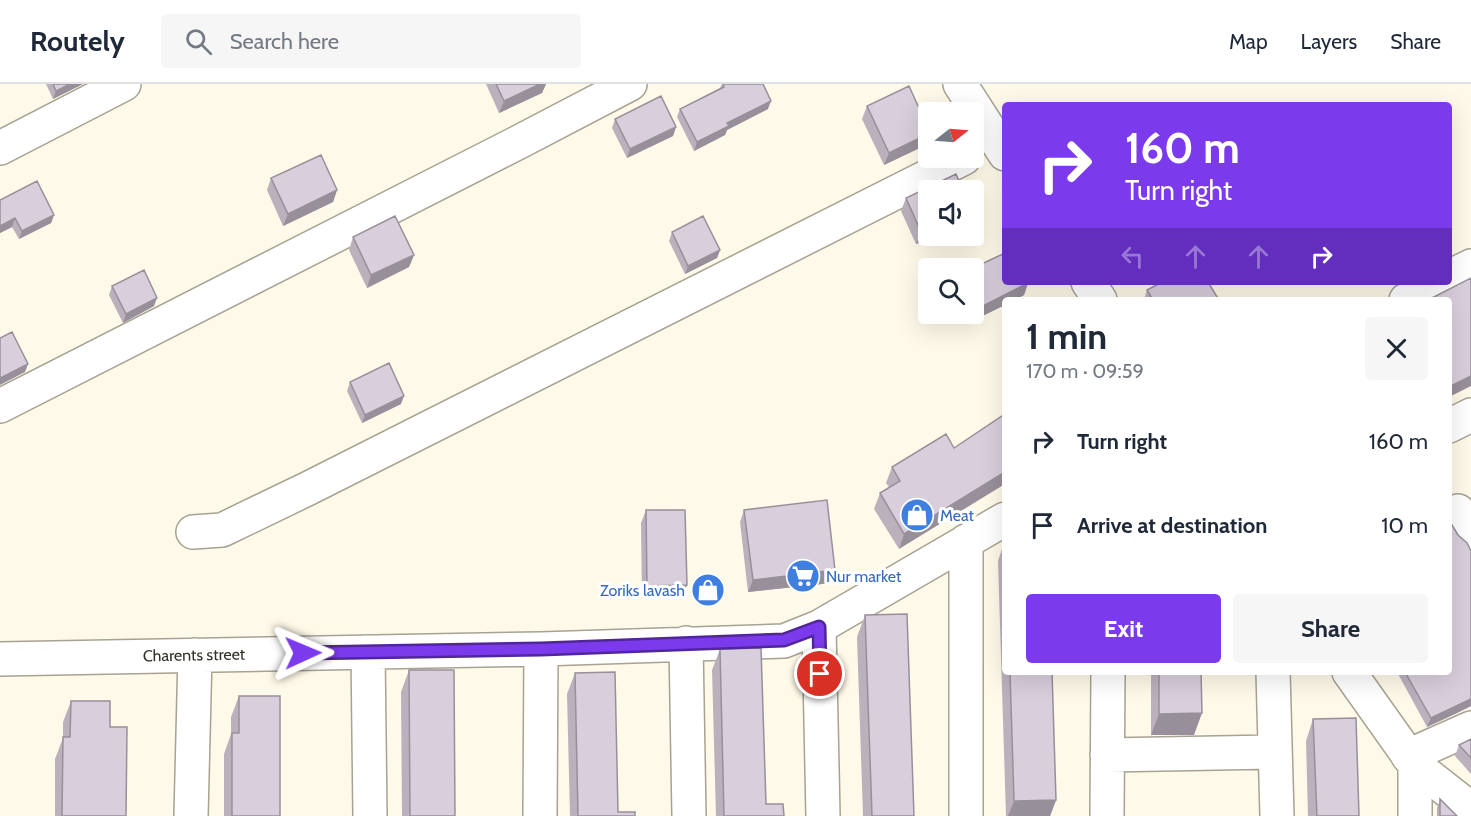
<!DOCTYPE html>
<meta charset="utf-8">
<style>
:root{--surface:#fff;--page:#f6f6f7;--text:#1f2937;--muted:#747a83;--line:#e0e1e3;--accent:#7c3aed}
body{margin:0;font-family:Cabin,sans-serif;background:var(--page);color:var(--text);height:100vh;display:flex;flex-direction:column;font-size:22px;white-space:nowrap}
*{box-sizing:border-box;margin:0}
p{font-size:20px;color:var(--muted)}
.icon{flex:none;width:33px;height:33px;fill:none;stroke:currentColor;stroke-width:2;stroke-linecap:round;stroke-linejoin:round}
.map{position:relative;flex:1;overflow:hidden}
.side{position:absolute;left:1002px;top:213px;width:450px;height:378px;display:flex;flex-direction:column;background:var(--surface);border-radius:6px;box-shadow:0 6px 24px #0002}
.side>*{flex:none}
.top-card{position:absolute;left:1002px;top:18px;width:450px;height:183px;border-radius:6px;box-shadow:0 6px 24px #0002;background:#7c3aed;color:#fff;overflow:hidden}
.needle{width:39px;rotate:73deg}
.fabs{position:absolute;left:918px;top:18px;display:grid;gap:12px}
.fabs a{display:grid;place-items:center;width:66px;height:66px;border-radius:6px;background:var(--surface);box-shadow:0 6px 24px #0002;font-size:30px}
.pin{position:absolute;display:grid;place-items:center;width:51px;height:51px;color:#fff;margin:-26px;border:3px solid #fff;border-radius:50%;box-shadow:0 2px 6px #0007}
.me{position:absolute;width:66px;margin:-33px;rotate:89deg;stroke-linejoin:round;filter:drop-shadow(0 0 4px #0008)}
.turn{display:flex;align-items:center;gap:21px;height:126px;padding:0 24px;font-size:27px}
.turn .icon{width:78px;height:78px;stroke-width:2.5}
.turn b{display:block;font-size:42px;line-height:51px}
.lanes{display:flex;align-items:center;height:57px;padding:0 24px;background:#0003;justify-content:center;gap:30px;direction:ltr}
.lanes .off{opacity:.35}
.round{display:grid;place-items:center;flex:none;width:63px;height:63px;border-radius:6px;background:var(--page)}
.overview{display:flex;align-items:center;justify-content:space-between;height:102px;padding:0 24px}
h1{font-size:36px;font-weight:700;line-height:45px}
.button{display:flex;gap:12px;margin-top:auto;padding:12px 24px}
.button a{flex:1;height:69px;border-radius:6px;background:var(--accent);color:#fff;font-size:24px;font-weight:700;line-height:69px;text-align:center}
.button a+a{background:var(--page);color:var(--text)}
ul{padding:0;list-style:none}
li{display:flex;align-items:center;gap:18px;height:84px;padding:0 24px}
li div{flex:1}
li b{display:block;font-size:22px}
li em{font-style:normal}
header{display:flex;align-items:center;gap:36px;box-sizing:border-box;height:84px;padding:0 30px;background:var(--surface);border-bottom:2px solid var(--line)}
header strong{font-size:28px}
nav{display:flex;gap:33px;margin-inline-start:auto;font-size:21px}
.search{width:420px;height:54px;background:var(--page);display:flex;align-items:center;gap:15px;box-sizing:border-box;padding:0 21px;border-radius:6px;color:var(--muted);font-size:22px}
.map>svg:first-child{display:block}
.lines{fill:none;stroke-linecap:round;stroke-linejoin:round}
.minor-casing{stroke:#a7a292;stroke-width:36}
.major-casing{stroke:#a7a292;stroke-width:36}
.minor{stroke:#fff;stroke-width:33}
.major{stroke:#fff;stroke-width:33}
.wall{fill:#bab1bd}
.shaded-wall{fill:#97909a}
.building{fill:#d8cedc;stroke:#97909a;stroke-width:1.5}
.route-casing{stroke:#51269a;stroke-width:15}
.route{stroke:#7c3aed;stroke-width:10}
.labels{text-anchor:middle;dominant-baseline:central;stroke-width:6;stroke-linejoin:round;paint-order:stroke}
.shop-label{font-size:16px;fill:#366cbe;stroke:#fff;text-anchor:start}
.street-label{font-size:16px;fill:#313029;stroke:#fff}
</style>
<header>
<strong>Routely</strong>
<div class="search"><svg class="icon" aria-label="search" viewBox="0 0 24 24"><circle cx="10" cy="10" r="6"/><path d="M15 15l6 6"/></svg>Search here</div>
<nav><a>Map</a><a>Layers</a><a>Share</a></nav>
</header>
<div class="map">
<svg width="1471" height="732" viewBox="0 0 1471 732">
<rect width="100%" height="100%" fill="#fef9e8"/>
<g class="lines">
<defs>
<path id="minor" d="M0,64L124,0
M1449,193L1471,182
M1406,216L1440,198
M0,322L519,58L630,0
M1449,342L1471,331
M1458,427L1471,451
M193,448L222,446L307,405L964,74
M819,543L823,732
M686,559L689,732
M368,568L370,732
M0,575L541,565L784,557L819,543L1005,435
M1273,588L1277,732
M1107,671L1275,668
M1408,672L1471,644
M1415,681V732
M191,732L195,571
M540,732L541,565
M966,732V457
M1107,732L1108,588"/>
<path id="major" d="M960,0L1005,70
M1088,198L1100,216
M1349,588L1415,681L1471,725"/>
</defs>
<use href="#minor" class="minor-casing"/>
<use href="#major" class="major-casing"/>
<use href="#minor" class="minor"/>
<use href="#major" class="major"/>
</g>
<path class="wall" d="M46,0H83L53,15Z
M486,0H546L542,9L499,29Z
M722,0H763L768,25L727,46L725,51L694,67L677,33L680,25L720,4Z
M867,22L926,61L884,81L862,35Z
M615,35L676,43L673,52L627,74L612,44Z
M271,94L337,106L333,118L283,142L267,106Z
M906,114L928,152H936L916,160L901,127Z
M0,116L54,131L51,139L19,155L12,143L0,149Z
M672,148L720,166L717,174L685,190L669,157Z
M353,153L414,171L409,183L367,204L349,166Z
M974,184L1028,199L1024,211L1015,216H1005V221L972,237L968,230H974Z
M112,202L154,222L123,239L109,211Z
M1147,206L1219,216H1144Z
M350,298L401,320L362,339L347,307Z
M946,350L899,465L874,425L880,409L889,403L886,399L892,383Z
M646,426L687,501L682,513L642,514L641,439Z
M744,426L831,499L748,508L740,438Z
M1458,451L1471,467V622L1457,629L1427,643L1397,588H1449Z
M1005,456V588H1052L1056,716L1050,732H1006L998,477Z
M865,531L914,732H863L857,553Z
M720,565L766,720L784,732H716L712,586Z
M409,586L455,732H402L401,608Z
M1151,588H1201L1194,651H1151Z
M575,589L618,728L635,732H570L567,610Z
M239,612L280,732H224V670L231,650V633Z
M71,617L110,643L126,732H55V675L63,654V638Z
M1313,635L1359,732H1308L1306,657Z
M1471,655V690L1455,672L1459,661Z
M1440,715L1457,732H1437V724Z"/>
<path class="shaded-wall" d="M70,0H83L53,15L56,7Z
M540,0H546L542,9L499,29L504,17Z
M771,17L768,25L727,46L725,51L694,67L697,58L727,39Z
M676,43L673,52L627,74L630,65Z
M928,50V55L926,61L884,81L889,69Z
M337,106L333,118L283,142L288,130Z
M54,131L51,139L19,155L22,147Z
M15,134L12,143L0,149V142Z
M928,145V152H936L916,160L921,148Z
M720,166L717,174L685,190L688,182Z
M414,171L409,183L367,204L371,191Z
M1028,199L1024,211L1015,216H1005V221L972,237L977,225Z
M157,214L154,222L123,239L126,230Z
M28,280L25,288L0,301V294Z
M1471,292V302L1449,313V303Z
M404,312L401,320L362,339L365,331Z
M1005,388V400L899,465L904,450Z
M835,486L831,499L748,508L753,496Z
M687,501L682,513L642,514L647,502Z
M1471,615V622L1457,629L1427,643L1431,634Z
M1202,629L1194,651H1151L1159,630Z
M1056,716L1050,732H1008L1014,717Z"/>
<path class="building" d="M53,0H70L56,7Z
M496,0H540L504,17Z
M723,0H763L771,17L727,39L729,42L697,58L680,25L724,3Z
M909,2L928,44V50L889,69L867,22Z
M661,12L676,43L630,65L615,35Z
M321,71L337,106L288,130L271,94Z
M956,90L963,106H928V145L921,148L906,114Z
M37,97L54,131L22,147L15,134L0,142V116Z
M395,132L414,171L371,191L353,153Z
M703,132L720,166L688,182L672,148Z
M1005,169V198H1028V199L977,225L974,218L973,184Z
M144,186L157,214L126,230L112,202Z
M1471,194V292L1449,303V216H1428Z
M1162,198H1208L1219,216H1153L1147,206Z
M12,248L28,280L0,294V254Z
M389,279L404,312L365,331L350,298Z
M1005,330V388L904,450L880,409L900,397L892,383L946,350L954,364Z
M827,416L835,486L753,496L744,426Z
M646,426H685L687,501L647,502Z
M1449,436L1458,451L1467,459L1471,467V615L1431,634L1405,588H1449Z
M907,530L914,732H872L865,531Z
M761,564L766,720H783L784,732H724L720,565Z
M409,586H454L455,732H410Z
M615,588L618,728H635V732H578L575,589Z
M1010,588H1052L1056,716L1014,717Z
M1159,588H1201L1202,629L1159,630Z
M239,612H280V732H232V649H239Z
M71,617H110V643H127L126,732H62L63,653H70Z
M1356,634L1359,732H1317L1313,635Z
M1471,655V674L1459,661Z
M1440,715L1457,732H1440Z"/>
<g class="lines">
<defs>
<path id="route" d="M303,569L541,565L784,556L819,543L820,590"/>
</defs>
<use href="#route" class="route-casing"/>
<use href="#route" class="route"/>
</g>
<defs>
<symbol id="shop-disc" viewBox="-11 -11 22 22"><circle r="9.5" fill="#3f7fe0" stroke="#fff"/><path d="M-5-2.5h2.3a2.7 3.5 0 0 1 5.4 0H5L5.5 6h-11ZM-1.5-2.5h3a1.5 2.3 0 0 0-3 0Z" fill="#fff"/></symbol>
<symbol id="supermarket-disc" viewBox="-11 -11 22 22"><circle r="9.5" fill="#3f7fe0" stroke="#fff"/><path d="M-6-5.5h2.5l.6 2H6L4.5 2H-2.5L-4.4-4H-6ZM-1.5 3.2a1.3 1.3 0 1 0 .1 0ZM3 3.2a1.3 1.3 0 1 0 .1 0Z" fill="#fff"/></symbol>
</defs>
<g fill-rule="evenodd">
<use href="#shop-disc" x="898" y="412" width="38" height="38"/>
<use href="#supermarket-disc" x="784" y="473" width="38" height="38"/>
<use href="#shop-disc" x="689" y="487" width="38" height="38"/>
</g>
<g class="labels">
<g class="shop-label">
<text x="940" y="431">Meat</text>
<text x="826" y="492">Nur market</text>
<text x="685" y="506" text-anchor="end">Zoriks lavash</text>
</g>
<g class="street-label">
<text transform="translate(194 571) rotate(-1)">Charents street</text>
</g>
</g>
</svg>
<div class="fabs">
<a><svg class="needle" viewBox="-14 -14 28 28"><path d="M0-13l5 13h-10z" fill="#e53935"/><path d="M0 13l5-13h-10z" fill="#747a83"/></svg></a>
<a><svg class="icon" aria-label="sound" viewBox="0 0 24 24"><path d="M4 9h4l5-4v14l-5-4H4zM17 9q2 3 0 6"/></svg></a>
<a><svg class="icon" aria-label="search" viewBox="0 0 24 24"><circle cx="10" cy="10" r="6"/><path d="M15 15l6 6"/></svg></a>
</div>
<div class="pin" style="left:820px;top:590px;background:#d93025"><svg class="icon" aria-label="arrive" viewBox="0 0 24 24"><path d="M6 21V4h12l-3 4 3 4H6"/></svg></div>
<svg class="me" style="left:303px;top:569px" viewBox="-20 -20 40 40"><path d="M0-17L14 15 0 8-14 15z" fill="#7c3aed" stroke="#fff" stroke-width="4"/></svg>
<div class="top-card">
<div class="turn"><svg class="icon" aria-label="right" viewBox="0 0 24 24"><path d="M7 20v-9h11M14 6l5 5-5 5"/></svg><div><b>160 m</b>Turn right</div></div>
<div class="lanes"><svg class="icon off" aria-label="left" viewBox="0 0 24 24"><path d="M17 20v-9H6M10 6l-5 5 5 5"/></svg><svg class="icon off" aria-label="ahead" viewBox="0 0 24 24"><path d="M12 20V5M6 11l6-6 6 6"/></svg><svg class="icon off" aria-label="ahead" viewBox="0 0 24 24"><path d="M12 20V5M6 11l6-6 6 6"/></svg><svg class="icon" aria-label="right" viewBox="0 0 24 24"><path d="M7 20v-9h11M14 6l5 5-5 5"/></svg></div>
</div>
<section class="side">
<div class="overview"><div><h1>1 min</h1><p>170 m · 09:59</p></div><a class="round"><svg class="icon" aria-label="close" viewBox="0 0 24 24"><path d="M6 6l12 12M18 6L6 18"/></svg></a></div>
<ul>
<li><svg class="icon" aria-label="right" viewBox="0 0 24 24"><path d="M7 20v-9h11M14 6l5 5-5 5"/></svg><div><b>Turn right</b></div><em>160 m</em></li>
<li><svg class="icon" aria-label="arrive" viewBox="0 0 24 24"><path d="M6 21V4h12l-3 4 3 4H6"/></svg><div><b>Arrive at destination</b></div><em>10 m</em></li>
</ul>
<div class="button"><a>Exit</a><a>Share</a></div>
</section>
</div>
